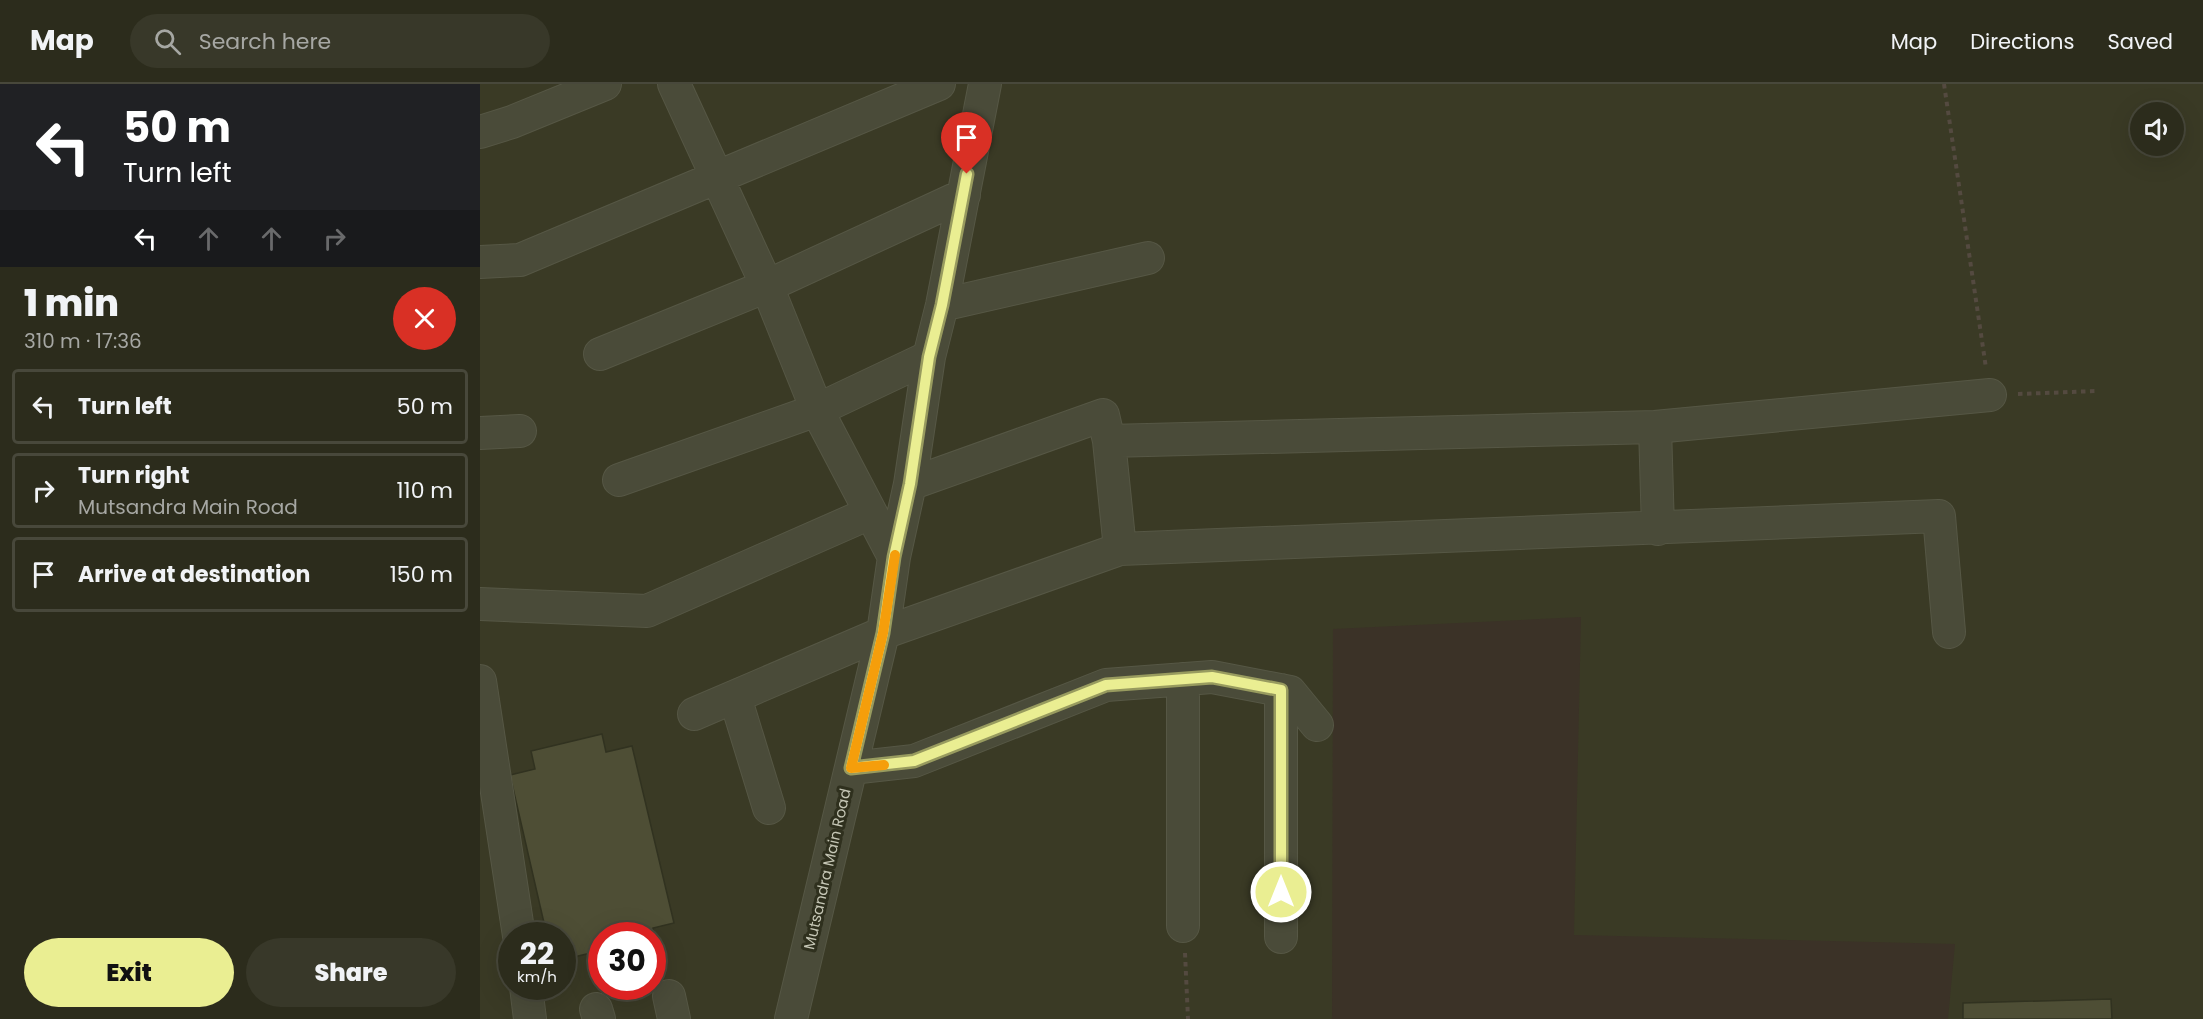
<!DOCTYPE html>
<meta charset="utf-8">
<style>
:root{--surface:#2c2c1c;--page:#383829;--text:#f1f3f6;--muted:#a6a7a3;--line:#48483b;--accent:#eaee92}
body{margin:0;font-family:Poppins,sans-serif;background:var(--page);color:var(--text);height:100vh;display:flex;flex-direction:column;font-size:22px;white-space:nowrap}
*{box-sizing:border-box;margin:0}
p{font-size:20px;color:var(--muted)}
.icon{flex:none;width:33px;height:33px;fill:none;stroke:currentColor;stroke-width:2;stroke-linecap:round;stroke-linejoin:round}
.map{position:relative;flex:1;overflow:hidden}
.sheet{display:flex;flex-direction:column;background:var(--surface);width:480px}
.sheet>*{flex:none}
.guide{background:#202124;color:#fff;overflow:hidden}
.tools{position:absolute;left:1650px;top:18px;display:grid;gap:12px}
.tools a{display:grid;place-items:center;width:54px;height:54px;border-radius:50%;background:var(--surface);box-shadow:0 6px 24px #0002,0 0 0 2px var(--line);font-size:30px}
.speed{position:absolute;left:18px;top:838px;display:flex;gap:12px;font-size:30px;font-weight:700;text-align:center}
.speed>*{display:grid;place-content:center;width:78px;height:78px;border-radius:50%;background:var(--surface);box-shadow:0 6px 24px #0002,0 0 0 2px var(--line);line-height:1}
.speed small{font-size:15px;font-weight:400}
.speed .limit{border:9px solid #d22;background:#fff;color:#111}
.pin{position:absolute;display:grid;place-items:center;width:51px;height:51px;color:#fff;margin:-62px -26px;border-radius:50% 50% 50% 0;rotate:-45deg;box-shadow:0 0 6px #0007}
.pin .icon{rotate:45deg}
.me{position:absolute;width:66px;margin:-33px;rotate:0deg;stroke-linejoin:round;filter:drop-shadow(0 0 4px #0008)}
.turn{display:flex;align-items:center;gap:21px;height:126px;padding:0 24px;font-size:27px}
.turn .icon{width:78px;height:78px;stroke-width:2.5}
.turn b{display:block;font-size:42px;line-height:51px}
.lanes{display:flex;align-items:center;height:57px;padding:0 24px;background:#0003;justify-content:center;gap:30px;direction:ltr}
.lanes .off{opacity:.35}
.round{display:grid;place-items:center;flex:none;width:63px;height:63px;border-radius:32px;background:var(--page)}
.summary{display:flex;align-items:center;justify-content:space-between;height:102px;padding:0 24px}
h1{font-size:36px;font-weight:800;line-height:45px}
.primary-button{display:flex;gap:12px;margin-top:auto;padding:12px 24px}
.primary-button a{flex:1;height:69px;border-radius:36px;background:var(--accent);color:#111;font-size:24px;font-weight:800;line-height:69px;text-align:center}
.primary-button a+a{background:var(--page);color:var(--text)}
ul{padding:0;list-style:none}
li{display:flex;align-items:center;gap:18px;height:75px;margin:0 12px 9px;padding:0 12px;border:3px solid var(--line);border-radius:6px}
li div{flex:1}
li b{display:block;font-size:22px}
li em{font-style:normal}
header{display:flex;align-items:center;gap:36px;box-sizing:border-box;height:84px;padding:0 30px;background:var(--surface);border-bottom:2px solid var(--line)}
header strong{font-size:28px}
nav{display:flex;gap:33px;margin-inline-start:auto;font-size:21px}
.search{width:420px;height:54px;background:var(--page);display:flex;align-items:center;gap:15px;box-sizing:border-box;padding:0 21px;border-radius:33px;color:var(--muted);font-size:22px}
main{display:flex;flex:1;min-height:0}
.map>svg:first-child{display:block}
.green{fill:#3b3227}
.building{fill:#4e4e35;stroke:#313220;stroke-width:1.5}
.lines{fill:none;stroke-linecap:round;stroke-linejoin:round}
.minor-casing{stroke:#565745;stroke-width:34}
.path{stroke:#544a40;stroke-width:4;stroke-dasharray:4.5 4.5;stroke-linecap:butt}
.minor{stroke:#4a4b39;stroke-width:32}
.route-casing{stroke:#989b5f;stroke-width:15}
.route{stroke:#eaee92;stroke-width:10}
.slow{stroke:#f59e0b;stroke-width:10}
.labels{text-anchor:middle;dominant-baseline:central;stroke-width:6;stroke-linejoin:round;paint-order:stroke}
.street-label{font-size:15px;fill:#c5c6b5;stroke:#2f301e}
</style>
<header>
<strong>Map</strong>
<div class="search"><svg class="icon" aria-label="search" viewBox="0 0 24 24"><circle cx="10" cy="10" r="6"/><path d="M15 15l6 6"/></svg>Search here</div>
<nav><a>Map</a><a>Directions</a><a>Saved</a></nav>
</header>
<main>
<section class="sheet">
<div class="guide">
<div class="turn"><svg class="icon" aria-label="left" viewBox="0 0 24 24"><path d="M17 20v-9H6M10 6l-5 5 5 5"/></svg><div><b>50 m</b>Turn left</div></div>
<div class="lanes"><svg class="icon" aria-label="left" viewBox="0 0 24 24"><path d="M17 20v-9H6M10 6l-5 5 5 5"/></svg><svg class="icon off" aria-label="ahead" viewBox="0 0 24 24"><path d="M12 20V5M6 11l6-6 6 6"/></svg><svg class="icon off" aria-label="ahead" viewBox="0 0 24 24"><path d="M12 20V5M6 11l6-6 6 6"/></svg><svg class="icon off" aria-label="right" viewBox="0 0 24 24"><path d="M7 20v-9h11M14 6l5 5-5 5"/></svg></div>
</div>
<div class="summary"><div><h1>1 min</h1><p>310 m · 17:36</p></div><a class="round" style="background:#d93025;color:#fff"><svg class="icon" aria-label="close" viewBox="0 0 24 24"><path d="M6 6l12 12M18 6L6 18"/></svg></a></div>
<ul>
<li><svg class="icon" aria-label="left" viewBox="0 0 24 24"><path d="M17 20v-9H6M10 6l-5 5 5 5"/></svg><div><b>Turn left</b></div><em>50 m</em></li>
<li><svg class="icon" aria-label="right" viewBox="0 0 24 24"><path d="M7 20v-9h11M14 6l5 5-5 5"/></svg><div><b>Turn right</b><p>Mutsandra Main Road</p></div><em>110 m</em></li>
<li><svg class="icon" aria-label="arrive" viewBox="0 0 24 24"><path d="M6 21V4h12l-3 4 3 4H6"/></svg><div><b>Arrive at destination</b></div><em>150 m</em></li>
</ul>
<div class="primary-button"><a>Exit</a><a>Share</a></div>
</section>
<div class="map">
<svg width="1723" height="935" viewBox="0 0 1723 935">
<rect width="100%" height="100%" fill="#3a3a25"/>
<path class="green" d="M1101,533L1094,851L1475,860L1468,935H852L853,545Z"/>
<path class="building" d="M122,650L126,668L152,662L194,839L173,844L175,854L172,855V852H122V903H123L120,904L111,869L94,873L92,863L82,865V852H67L30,691L55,685L51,667Z
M1631,915L1632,935H1483V919Z"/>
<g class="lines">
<defs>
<path id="minor" d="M194,0L287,202L337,326L414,473
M0,48L32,38L125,0
M0,178L40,176L459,0
M462,221L668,174
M120,270L287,202L484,111
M1175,343L1178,445
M0,349L40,347
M629,357L1175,343L1510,311
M139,396L337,326L449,273
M430,400L623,331L629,357L640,465
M0,520L167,527L390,429
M703,595V842
M0,597L39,852
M801,606V853
M255,613L289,724
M214,630L403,549L640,465L1459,432L1469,548
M371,684L434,677L626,601L732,593L810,608L837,641
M46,903L50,935
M189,912L194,935
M116,925L119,935
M311,935L403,549L414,473L430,400L449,273L462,221L505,0"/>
</defs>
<use href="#minor" class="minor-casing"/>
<path class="path" d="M1464,0L1506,284
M1538,310L1617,307
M705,869L708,935"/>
<use href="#minor" class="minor"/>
</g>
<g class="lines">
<defs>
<path id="route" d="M487,90L462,221L449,273L430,400L414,473L403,549L371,684L434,677L626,601L732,593L801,606V808"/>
</defs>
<use href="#route" class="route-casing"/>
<use href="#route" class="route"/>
<path class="slow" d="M404,681L371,684L403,549L415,471"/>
</g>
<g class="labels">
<g class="street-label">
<text transform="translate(347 785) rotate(-77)">Mutsandra Main Road</text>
</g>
</g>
</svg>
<div class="tools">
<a><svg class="icon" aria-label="sound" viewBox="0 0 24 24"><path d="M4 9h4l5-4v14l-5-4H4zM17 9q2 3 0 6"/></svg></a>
</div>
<div class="speed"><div>22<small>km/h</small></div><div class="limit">30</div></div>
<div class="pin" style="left:487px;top:90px;background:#d93025"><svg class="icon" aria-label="arrive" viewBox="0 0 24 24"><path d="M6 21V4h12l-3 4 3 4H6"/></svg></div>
<svg class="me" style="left:801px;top:808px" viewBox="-20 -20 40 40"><circle r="17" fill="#eaee92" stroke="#fff" stroke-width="3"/><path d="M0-11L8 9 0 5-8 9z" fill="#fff"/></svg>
</div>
</main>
